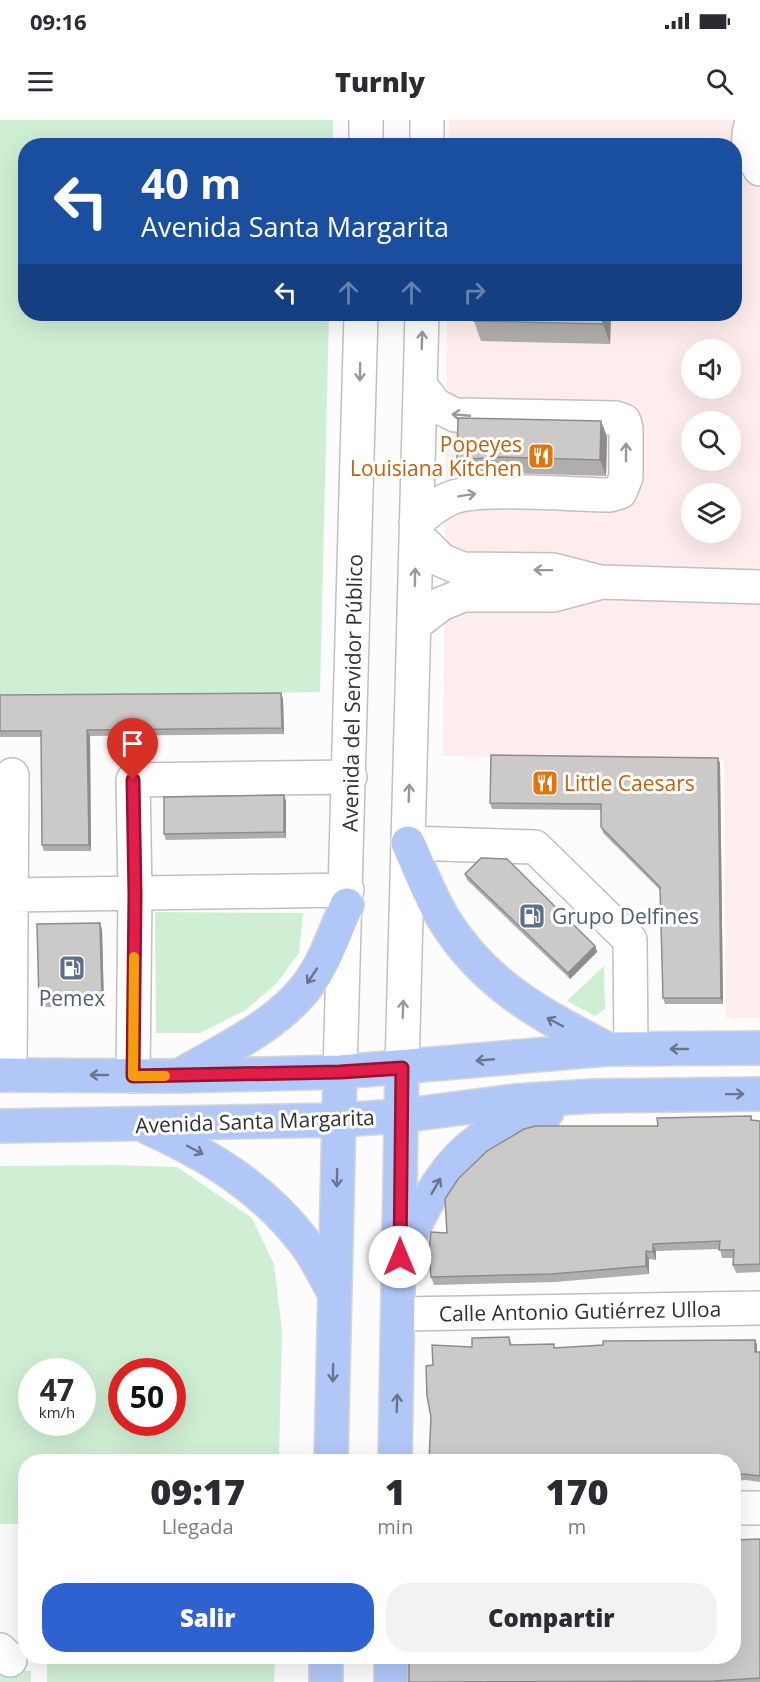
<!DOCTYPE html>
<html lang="es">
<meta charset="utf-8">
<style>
:root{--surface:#fff;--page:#f2f2f3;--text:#2b2b33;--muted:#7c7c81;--accent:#2d62d0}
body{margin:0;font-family:"Open Sans",sans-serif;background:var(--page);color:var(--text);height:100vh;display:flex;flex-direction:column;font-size:22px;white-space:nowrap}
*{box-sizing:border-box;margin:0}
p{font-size:20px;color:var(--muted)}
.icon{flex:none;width:33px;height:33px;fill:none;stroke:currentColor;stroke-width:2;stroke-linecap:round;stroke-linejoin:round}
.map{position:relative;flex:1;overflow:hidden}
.drawer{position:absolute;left:18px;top:1334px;width:723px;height:210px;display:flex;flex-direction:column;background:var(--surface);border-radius:24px;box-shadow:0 6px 24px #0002}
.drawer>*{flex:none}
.guide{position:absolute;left:18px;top:18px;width:724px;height:183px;border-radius:24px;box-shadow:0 6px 24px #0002;background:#1a4fa0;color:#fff;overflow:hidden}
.controls{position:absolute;left:681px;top:219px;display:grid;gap:12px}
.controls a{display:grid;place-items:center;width:60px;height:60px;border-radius:50%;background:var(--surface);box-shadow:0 6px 24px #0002;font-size:30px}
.speed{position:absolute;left:18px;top:1238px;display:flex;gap:12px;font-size:30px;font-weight:700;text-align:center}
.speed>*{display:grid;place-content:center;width:78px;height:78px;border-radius:50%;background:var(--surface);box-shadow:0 6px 24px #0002;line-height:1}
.speed small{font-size:15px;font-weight:400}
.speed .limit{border:9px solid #d22;background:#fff;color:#111}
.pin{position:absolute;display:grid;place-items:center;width:51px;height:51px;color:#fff;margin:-62px -26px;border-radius:50% 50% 50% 0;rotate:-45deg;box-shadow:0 0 6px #0007}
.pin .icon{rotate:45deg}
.me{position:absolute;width:66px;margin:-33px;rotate:0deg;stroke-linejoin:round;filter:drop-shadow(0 0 4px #0008)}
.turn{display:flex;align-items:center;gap:21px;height:126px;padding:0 24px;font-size:27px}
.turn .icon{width:78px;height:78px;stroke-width:2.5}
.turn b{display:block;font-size:42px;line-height:51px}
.lanes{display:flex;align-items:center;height:57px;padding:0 24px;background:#0003;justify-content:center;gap:30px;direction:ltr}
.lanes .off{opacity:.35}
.eta{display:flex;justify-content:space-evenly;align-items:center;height:102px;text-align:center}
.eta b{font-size:36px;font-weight:800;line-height:42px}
.cta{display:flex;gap:12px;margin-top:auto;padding:12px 24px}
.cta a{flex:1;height:69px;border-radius:24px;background:var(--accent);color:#fff;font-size:24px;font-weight:800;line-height:69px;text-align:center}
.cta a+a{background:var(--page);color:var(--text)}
.status{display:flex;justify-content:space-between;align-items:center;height:42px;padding:0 30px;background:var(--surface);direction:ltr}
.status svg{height:16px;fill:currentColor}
header{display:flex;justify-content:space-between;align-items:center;height:78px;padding:0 24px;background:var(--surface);font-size:27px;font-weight:800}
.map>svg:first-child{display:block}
.commercial{fill:#feedec;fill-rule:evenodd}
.grass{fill:#cfefd4;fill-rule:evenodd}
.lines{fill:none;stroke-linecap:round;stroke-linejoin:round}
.minor-casing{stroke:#c0c0c2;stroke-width:36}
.major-casing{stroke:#d6d6d6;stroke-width:36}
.minor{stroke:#fff;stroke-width:33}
.major{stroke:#b0c7f7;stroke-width:33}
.wall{fill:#afaead}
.shaded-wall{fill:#8e8d8d}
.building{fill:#cbcac9;stroke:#8e8d8d;stroke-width:1.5}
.oneway{stroke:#989898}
.oneway2{stroke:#6a748b}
.route-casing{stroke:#92132f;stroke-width:15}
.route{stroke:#e11d48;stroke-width:10}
.slow{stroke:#f59e0b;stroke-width:10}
.labels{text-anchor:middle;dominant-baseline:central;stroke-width:6;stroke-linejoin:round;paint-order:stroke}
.food-label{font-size:21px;fill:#c56008;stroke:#fff;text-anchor:end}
.street-label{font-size:21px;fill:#313132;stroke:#fff}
.service-label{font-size:21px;fill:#4e5e75;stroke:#fff;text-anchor:start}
</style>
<div class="status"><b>09:16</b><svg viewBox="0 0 49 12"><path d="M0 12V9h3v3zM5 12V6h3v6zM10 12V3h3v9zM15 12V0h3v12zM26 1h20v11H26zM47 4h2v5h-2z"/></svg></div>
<header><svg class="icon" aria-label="menu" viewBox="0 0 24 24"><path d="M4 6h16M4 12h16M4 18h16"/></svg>Turnly<svg class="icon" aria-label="search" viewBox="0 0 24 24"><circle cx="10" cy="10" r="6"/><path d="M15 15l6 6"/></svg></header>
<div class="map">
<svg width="760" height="1562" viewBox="0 0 760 1562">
<rect width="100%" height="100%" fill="#fcfcfd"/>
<path class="commercial" d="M449,0H760V898H726L724,640L443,636L447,194H735V26L448,25ZM692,230H730V268H692ZM692,302H730V340H692ZM692,374H730V412H692Z"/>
<path class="grass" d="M0,0H333V25L26,26V194H329L320,572L0,578Z
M155,792L303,793L299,833L276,864L246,890L200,913H156Z
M604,846L605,889L595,896L567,881Z
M114,1045L177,1047L252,1098L274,1144L282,1210L279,1341H26L25,1404H0V1046ZM32,1251H82V1302H32ZM122,1251H172V1302H122Z
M47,1536H275L274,1562H47Z
M0,1550L31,1551V1562H0Z"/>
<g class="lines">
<defs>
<path id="minor" d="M753,0C745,18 749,34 760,49
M366,26V0
M427,26V0
M416,402C427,393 438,383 451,378C479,366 575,375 610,375L620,372L626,357V308L624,301L616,298L455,295L435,285L420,265
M416,415L441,440L462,449L553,450L600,462L760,467
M414,505L441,484L463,475H553L598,463
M408,723L535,727L630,820L631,929
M12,775L347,770
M402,948L422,194
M340,952L361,194
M10,955L12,655
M133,956L135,775L133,660L350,657
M399,1194L760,1188
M734,1388H760
M0,1530L10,1540"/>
<path id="major" d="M408,723C419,747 429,775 443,798C484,865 540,894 607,929
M182,954C227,928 285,902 314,856C328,835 336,808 347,785
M0,955L179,956L340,952L607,929L760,928
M0,1006L339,1000L400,996L515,981L593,976L760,974
M149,1008C208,1035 260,1066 301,1118C315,1134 324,1155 335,1174
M403,1130C427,1080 449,1031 503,1006C516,1000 532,996 547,992
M331,1341L340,952
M395,1341L402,948
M326,1562V1536
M391,1562V1536"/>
</defs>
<use href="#minor" class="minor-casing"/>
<use href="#major" class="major-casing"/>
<use href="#minor" class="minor"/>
<use href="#major" class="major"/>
</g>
<path class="wall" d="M474,194H611L610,224L481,221L474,201Z
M601,301L607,317L606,356L505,353L463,356L457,340Z
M281,573L283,579L284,614L90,616L91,731H44L42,725L41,617H0V575Z
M720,643L723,884H665L663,878L660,770L603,713L601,707V690L492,689L490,683Z
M284,675L286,681V718L166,720L164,714Z
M465,754L595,826L597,832L570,859L467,760Z
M102,809L104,886L41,887L39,882Z
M751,996L753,1001H760V1152L736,1153L733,1145V1138H722L720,1129L656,1131V1140L649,1139V1154L555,1162L434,1165L431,1157L447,1113L658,1006Z
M509,1217L512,1225L556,1228L755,1220L757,1225V1232H760V1362L746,1360L734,1361V1341L433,1245L472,1227Z
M760,1419V1562H409Z"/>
<path class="shaded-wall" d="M603,194H611L610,224L603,204Z
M601,301L607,317L606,356L600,340Z
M281,573L283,579L284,614L282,608Z
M87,610L90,616L91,731L89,725Z
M718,638L720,643L723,884L721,878Z
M284,675L286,681V718L284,712Z
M100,803L102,809L104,886L102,880Z
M595,826L597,832L570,859L568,853Z
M653,1124L656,1131V1140L653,1132Z
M646,1131L649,1139V1154L646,1146Z
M755,1220L757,1225V1238L755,1232Z"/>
<path class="building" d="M474,194H603V204L474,201Z
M458,298L601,301L600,340L499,337L457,340Z
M281,573L282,608L87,610L89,725H42L41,611H0V575Z
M491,635L718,638L721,878H663L660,767L601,707V684L490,683Z
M284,675V712L164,714V677Z
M481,738L507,739L595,826L568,853L465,754Z
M100,803L102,880L39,882L37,804Z
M751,996V1000L760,1001V1144L733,1145L734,1130H719L720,1121L653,1124V1132L646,1131V1146L552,1154L431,1157L429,1131L431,1112L447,1113L445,1079L458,1059L487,1031L524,1009L536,1006H658L657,998Z
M509,1217L510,1225L554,1224V1228L603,1225V1221L755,1220V1232H760V1354L759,1356L744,1354L734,1355V1341H429L431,1297L427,1276L426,1246L433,1245L432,1225L472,1227V1218Z
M760,1419V1558L714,1561L409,1562V1536H734V1420Z"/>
<defs><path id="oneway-shaft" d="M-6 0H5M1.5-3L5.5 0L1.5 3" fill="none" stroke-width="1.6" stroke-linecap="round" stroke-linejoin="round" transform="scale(1.5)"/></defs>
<g class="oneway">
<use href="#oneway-shaft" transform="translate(422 220) rotate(-88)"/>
<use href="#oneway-shaft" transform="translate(360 252) rotate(91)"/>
<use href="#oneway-shaft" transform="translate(461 295) rotate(-175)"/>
<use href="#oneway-shaft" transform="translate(626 332) rotate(-90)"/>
<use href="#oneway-shaft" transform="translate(467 375) rotate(-9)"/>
<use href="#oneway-shaft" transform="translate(543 450) rotate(-179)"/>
<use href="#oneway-shaft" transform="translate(415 457) rotate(-89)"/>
<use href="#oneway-shaft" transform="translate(409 673) rotate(-88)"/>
<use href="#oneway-shaft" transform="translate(403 889) rotate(-88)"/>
</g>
<g class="oneway2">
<use href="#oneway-shaft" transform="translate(312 856) rotate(124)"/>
<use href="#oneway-shaft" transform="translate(555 902) rotate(-152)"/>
<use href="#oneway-shaft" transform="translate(679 929) rotate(180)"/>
<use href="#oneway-shaft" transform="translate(485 940) rotate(175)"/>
<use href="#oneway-shaft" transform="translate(99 955) rotate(-180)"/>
<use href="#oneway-shaft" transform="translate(735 974) rotate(-1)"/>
<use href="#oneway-shaft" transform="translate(195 1030) rotate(28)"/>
<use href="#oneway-shaft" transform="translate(337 1058) rotate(91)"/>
<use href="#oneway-shaft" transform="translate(436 1066) rotate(-60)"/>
<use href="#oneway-shaft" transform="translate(333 1253) rotate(91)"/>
<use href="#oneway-shaft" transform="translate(397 1283) rotate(-88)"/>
</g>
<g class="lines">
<defs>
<path id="route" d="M133,660L135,775L133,956L340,952L402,948L400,1137"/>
</defs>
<use href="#route" class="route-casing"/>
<use href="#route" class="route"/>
<path class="slow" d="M134,837L133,956H165"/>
</g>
<defs>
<symbol id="restaurant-square" viewBox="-11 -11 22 22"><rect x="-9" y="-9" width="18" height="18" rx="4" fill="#e8710a" stroke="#fff"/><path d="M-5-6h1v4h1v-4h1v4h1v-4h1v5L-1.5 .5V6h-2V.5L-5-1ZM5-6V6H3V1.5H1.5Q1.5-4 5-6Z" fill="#fff"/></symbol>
<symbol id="fuel-square" viewBox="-11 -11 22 22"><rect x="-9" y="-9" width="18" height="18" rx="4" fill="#5c6f8a" stroke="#fff"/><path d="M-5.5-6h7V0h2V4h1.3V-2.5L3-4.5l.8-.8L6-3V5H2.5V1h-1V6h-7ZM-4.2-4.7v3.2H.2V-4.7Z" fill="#fff"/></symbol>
</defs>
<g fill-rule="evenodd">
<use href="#restaurant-square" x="526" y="321" width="30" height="30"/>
<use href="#restaurant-square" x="530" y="648" width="30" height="30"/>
<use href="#fuel-square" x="517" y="781" width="30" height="30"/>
<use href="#fuel-square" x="57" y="833" width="30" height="30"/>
</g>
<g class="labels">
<g class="food-label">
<text x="522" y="324">Popeyes<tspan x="522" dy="24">Louisiana Kitchen</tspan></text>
<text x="564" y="663" text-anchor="start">Little Caesars</text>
</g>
<g class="street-label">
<text transform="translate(352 573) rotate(-89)">Avenida del Servidor Público</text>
<text transform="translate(255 1001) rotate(-2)">Avenida Santa Margarita</text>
<text transform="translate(580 1191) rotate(-1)">Calle Antonio Gutiérrez Ulloa</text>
</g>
<g class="service-label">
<text x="552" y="796">Grupo Delfines</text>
<text x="72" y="878" text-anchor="middle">Pemex</text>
</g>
</g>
</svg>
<div class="controls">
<a><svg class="icon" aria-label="sound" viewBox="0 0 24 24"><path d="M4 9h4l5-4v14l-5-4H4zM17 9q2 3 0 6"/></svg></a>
<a><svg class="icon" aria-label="search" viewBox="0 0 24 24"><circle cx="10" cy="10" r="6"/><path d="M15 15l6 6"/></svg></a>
<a><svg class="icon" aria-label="layers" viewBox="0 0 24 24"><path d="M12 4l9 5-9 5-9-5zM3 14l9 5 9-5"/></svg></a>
</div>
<div class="speed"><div>47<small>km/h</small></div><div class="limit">50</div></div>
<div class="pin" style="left:133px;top:660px;background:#d93025"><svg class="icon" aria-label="arrive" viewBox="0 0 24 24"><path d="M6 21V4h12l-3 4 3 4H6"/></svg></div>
<svg class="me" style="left:400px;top:1137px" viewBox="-20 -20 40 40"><circle r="19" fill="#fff"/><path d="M0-13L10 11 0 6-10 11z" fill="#e11d48"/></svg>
<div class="guide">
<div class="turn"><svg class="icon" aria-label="left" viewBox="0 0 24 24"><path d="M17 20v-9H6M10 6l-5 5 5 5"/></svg><div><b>40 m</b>Avenida Santa Margarita</div></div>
<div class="lanes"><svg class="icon" aria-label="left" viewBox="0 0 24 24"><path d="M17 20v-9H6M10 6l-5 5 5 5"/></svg><svg class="icon off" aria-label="ahead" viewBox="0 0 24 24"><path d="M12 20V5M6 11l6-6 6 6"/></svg><svg class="icon off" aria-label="ahead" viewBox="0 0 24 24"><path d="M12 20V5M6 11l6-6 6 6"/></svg><svg class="icon off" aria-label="right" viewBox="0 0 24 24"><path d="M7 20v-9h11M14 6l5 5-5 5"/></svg></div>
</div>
<section class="drawer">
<div class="eta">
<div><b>09:17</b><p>Llegada</p></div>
<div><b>1</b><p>min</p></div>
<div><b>170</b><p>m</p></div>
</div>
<div class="cta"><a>Salir</a><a>Compartir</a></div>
</section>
</div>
